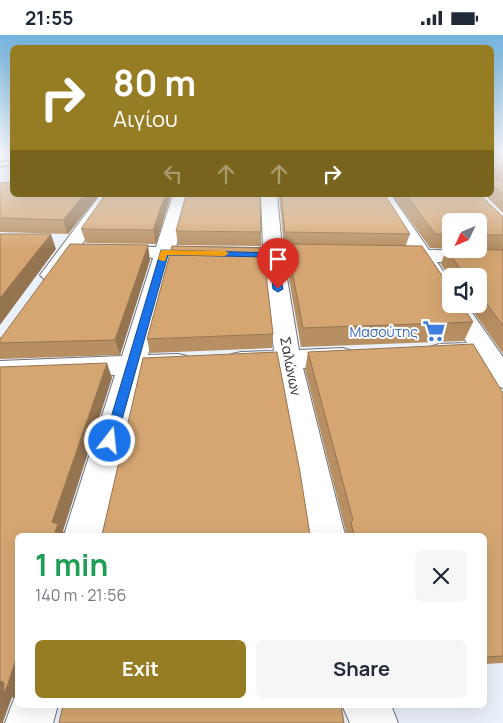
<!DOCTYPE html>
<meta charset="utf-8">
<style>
:root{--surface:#fff;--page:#f6f6f7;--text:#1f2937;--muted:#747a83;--accent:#967d24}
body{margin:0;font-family:Manrope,sans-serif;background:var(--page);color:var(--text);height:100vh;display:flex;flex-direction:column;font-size:19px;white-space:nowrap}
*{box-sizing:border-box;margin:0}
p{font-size:16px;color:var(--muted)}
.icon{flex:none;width:28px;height:28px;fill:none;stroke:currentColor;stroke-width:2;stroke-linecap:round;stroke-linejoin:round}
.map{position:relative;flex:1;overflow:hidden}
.details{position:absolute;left:15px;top:498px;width:472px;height:175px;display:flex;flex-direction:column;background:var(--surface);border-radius:8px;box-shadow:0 5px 20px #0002}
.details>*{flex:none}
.top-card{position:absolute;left:10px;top:10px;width:484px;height:152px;border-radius:8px;box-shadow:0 5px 20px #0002;background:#967d24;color:#fff;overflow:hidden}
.needle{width:32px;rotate:226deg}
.tools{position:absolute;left:442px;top:178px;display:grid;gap:10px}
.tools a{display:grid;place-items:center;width:45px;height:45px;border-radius:8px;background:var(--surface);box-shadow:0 5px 20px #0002;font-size:25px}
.pin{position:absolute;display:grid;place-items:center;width:42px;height:42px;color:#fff;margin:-51px -21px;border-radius:50% 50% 50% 0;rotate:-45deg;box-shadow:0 0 5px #0007}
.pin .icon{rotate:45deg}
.me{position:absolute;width:55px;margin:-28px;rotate:16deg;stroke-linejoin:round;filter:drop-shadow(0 0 4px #0008)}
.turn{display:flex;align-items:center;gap:18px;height:105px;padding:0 20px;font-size:22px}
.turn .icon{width:65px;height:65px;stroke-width:2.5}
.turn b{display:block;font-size:35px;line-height:42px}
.lanes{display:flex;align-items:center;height:48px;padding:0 20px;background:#0003;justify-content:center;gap:25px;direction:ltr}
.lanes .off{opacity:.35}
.round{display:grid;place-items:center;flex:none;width:52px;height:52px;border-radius:8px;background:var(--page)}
.head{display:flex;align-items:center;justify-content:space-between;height:85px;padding:0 20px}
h1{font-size:30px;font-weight:700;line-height:38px;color:#1e9e55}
.primary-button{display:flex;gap:10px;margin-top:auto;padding:10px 20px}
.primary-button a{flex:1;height:58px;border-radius:8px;background:var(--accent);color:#fff;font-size:20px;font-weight:700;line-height:58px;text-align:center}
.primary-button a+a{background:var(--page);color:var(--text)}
.status{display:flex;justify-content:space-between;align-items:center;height:35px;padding:0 25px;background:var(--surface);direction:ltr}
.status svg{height:14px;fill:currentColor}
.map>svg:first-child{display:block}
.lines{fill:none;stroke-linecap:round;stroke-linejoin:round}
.lane-casing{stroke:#6c7079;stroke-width:3}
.street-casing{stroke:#6c7079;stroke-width:2}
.lane{fill:#fff;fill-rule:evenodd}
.street{fill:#fff;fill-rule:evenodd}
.wall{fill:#b78f62}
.shaded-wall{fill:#957450}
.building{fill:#d5a672;stroke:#957450}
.route{fill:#1a73e8;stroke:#114b97}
.slow{fill:#f59e0b}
.labels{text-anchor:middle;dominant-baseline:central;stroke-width:4;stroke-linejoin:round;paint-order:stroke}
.shop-label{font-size:14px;fill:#366cbe;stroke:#fefefe;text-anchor:end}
.street-label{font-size:14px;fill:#2b2d31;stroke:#fefefe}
</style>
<div class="status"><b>21:55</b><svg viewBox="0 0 49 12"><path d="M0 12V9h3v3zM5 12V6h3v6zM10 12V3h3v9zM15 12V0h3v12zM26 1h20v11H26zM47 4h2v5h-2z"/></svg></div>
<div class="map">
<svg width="503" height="688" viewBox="0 0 503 688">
<rect width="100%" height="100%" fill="#ebf1fb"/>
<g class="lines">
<defs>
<path id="lane" d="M12,126V130L0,131V127Z"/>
<path id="street" d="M100,160H116L58,244L51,246L44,244L40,240Z
M173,160H189L176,212L263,213L261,160H277L282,213L330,216L333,220L330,224L323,226L284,225L299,315L343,313L352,316L356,322L352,328L343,331L303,333L345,500H307L277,334L241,335L232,333L228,326L232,319L241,317L274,316L264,225L173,224L148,320L178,319L187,321L191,328L187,335L178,337L143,339L102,500H64L115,340L0,346V326L122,321L153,223L104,221L101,217L104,213L111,211L156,212Z
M375,160H391L429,215L503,216V228L437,227L451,248V269H466L503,322V353L493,350L478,325L439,327L430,324L426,318L430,312L439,309L467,308L417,227L384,225L381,221L384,217L409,215Z
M18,653V670H58L53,688H5Z
M342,670H391L398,688H350Z"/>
</defs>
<use href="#lane" class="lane-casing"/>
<use href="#street" class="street-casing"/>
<use href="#lane" class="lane"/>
<use href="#street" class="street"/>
</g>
<path class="wall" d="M491,118H503V178L485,160H491Z
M0,148L99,160L68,199L0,197Z
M105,160H171L156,209L86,208L81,194Z
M279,160H385L410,199L406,210L473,287L464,306L301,312L286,227L287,211H284Z
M392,160H480L503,182V215L459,214H479V186H451V214L430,213Z
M176,196L261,197V211L178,210Z
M446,214L503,215V319L468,269H479V241H451V245L441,229Z
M150,225L120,320L0,324V303Z
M273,299L272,313L150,318L147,304Z
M308,317L503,358V628L485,629V500H346V498L305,335Z"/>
<path class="shaded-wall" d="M84,160H99L68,199L63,185Z
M165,160H171L156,209L153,195Z
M51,199L56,214L0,290V263Z
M148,210L150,225L120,320L115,305Z
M107,328L112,343L63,496L66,500H54L52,487Z
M18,618V664L12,662L3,687L4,688H0V647Z"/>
<path class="building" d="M491,118H503V133H495V145H503V159L491,148Z
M12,147V160H84L63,185L0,183V148Z
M105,160H165L153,195L81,194Z
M186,160H260L261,197L176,196Z
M281,160H385L410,199L285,197Z
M406,160H480L503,182V200H479V186H451V199H435Z
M0,199H51L0,263Z
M70,209L148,210L115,305L0,308V303H1Z
M287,209L422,211L451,254V269H461L473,287L303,293Z
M172,211L263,213L273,299L147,304Z
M446,214L503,215V291L479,258V241H459V232Z
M473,309L503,358V621L485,622V500H354L351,487L353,485L308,317Z
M277,317L300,437L310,500H102L143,323Z
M107,328L52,487L58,489L54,500H18V618L8,649L3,660L4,648L2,646L0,647V332Z
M63,670H341L344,688H59Z"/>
<linearGradient id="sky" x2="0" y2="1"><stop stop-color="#74b3de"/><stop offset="0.55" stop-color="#f6f9fd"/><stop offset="1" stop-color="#f6f9fd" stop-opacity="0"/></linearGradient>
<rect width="503" height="215" fill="url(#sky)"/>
<path class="route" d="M161,215L276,218L283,254L278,257L273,254L269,222L168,220L116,406L115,409L110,411L105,409L104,406Z"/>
<path class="slow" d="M161,215L225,216L229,218L225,221L167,220L165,226H162L158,224Z"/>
<defs>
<symbol id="supermarket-bare" viewBox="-9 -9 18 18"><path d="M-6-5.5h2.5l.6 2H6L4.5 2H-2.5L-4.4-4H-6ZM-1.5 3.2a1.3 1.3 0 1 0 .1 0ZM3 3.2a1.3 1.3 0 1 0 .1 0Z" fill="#3f7fe0" stroke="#fefefe" stroke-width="2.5" paint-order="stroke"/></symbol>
</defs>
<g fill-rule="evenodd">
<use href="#supermarket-bare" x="418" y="280" width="32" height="32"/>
</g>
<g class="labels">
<g class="shop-label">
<text x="418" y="296">Μασούτης</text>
</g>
<g class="street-label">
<text transform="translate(291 331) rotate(79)">Σαλώνων</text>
</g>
</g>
</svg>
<div class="tools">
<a><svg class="needle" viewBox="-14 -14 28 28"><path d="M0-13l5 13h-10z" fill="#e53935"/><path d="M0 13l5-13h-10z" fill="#747a83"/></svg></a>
<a><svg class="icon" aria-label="sound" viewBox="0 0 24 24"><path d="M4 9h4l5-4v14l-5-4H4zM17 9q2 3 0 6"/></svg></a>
</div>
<div class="pin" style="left:278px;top:254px;background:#d93025"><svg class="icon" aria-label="arrive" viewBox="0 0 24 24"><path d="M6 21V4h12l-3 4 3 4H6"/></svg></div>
<svg class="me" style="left:110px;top:406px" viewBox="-20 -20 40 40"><circle r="17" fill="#1a73e8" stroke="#fff" stroke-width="3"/><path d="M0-11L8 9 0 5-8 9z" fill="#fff"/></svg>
<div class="top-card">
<div class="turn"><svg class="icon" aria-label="right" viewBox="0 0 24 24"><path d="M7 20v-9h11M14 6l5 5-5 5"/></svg><div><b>80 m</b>Αιγίου</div></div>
<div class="lanes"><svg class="icon off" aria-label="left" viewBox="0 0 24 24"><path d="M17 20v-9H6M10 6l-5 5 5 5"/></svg><svg class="icon off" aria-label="ahead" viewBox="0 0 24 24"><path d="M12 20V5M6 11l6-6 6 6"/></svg><svg class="icon off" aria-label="ahead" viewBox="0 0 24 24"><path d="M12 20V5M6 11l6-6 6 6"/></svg><svg class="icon" aria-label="right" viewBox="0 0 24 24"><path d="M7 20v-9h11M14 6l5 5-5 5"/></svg></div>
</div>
<section class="details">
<div class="head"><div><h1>1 min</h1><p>140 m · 21:56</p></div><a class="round"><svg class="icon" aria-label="close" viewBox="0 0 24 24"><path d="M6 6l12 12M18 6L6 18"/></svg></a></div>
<div class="primary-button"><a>Exit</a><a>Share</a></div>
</section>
</div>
